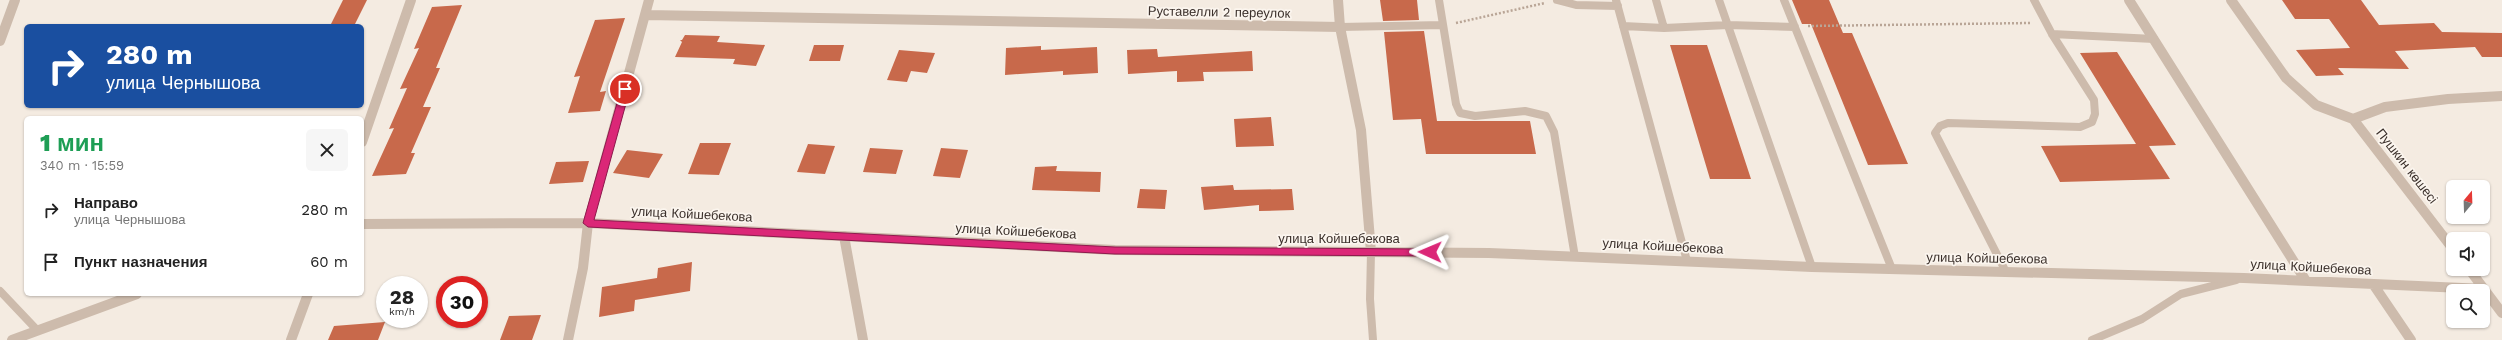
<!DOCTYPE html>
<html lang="ru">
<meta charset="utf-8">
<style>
:root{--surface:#fff;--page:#f6f6f6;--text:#222;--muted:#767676}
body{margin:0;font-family:"Work Sans",sans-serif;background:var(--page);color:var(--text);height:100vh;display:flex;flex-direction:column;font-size:15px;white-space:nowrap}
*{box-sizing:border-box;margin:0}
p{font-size:13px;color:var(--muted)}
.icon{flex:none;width:22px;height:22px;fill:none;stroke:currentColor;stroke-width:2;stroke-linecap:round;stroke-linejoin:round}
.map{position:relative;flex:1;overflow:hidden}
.panel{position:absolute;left:24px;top:116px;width:340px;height:180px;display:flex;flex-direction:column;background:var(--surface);border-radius:6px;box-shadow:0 1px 3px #0004}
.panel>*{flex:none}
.guide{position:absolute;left:24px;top:24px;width:340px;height:84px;border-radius:6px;box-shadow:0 1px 3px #0004;background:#1a4fa0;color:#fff;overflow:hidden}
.needle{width:26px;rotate:19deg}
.tools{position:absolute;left:2446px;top:180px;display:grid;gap:8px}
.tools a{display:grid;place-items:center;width:44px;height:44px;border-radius:6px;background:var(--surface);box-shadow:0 1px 3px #0004;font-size:20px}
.speed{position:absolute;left:376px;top:276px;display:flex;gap:8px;font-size:20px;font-weight:700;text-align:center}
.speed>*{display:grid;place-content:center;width:52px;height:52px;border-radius:50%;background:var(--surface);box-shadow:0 1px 3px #0004;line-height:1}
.speed small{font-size:10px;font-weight:400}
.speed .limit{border:6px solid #d22;background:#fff;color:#111}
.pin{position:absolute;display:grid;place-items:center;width:34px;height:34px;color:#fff;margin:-17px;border:2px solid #fff;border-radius:50%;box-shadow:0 1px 4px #0007}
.me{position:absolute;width:44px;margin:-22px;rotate:271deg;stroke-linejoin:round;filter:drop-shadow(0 0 3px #0008)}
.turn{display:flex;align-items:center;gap:14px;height:84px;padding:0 16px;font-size:18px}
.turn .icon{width:52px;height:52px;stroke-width:2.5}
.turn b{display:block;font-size:28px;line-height:34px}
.round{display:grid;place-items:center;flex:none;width:42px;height:42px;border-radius:6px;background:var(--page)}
.headline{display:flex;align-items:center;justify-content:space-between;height:68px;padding:0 16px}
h1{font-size:24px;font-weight:800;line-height:30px;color:#1e9e55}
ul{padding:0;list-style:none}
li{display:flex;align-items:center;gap:12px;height:52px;padding:0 16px}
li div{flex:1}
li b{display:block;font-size:15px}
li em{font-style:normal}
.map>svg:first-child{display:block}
.building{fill:#c8694b}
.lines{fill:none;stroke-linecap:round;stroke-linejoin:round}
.path{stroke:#b9a596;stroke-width:2.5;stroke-dasharray:2 2;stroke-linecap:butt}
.service{stroke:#cdbbac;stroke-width:8}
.minor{stroke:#cdbbac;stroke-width:10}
.tertiary{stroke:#cdbbac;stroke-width:10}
.route{fill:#db2777;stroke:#8e194d}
.labels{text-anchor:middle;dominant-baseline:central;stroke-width:3.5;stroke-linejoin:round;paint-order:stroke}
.street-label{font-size:13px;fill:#3b302b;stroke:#fbf5ee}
</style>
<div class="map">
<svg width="2502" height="340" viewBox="0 0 2502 340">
<rect width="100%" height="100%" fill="#f4ebe1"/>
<path class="building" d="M343,0H367L354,26H330Z
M1380,0H1417L1419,20L1383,21Z
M1792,0H1829L1843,33H1852L1908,164L1868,165L1811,24H1802Z
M2282,0H2361L2379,25L2434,23L2442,32L2502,33V57H2482L2475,47L2395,51L2409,69L2338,68L2344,75L2316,76L2296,50L2350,48L2329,19H2295Z
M462,5L436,68H440L423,107H431L411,153H415L406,174L372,176L394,128L389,129L407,88L400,89L419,48L414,49L432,7Z
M625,18L600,92L606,91L600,111L568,113L580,76L574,77L595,20Z
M1424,31L1437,121H1530L1536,154H1426L1421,119L1393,120L1384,32Z
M685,35L720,36L717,42L765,45L756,66L733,64L735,59L675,57L682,42L680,40H682Z
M814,45H844L840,61H809Z
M1670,45H1707L1751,179H1710Z
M1041,46V50L1097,47L1098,73L1063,75V71L1005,75L1006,48Z
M1157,49L1158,57L1252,51L1253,71L1203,72L1204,81L1177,82V71L1128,74L1127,50Z
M899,50L935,53L927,73L911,71L907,82L887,80Z
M2117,52L2176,145L2149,146L2170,179L2060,182L2041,146L2136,144L2080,53Z
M1271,117L1274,146L1236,147L1234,119Z
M700,143H731L719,175L688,174Z
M808,144L835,146L825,174L797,172Z
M870,148L903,150L896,174L863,172Z
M941,148L968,150L960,178L933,176Z
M627,150L663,154L649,178L613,173Z
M589,161L583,182L549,184L556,162Z
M1057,166L1056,171L1101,172L1100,192L1032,190L1035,167Z
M1233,185L1234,190L1292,189L1294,210L1259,211V205L1204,210L1201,187Z
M1140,189L1167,190L1165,209L1137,208Z
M692,262L690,291L635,300L634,311L599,317L602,287L657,278L658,268Z
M541,315L532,340H500L509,316Z
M385,322L378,340H328L334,326Z"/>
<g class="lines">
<path class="path" d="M1456,23L1545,3
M1808,26L2031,23"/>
<path class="service" d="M1439,0L1456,104L1460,113L1475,116L1525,111L1546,116L1554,132L1575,257
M1557,0L1576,5L1618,6
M1616,0L1687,261
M1656,0L1664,28L1728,25L1795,27
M1719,0L1812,267
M1784,0L1892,269
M1623,26L1664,28
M1340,27L1443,25
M2052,34L2154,39
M1371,252L1370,299L1373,340
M2006,272L1935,133L1940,126L1948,123L2080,127L2092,122L2095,114L2094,100L2052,34L2034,0
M0,291L37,330
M2092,340L2142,319L2181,294L2236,280"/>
<path class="minor" d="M1338,0L1340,27L1361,130L1371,252
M2129,0L2306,281
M2231,0L2286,78L2316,105L2353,119
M646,15L1340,27
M0,41L15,0
M2353,119L2453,249
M2353,119L2385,107L2448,99L2502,96
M362,224L588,223L1115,250L1489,253L1812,267L2244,278L2484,289
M2469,269L2502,313
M2373,284L2411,340
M12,340L137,294
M568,340L583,268L588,223L649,0"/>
<path class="tertiary" d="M362,142L411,0
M844,236L863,340
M291,340L308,294"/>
</g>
<path class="route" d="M625,86L630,89L594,220L1115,247L1430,249L1435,252L1430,256L1115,254L588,227L583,223L621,89Z"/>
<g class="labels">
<g class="street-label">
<text transform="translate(1219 12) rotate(1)">Руставелли 2 переулок</text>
<text transform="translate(2407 166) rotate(52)">Пушкин көшесі</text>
<text transform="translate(692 214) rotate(3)">улица Койшебекова</text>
<text transform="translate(1016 231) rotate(3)">улица Койшебекова</text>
<text x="1339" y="238">улица Койшебекова</text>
<text transform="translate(1663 246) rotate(3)">улица Койшебекова</text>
<text transform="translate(1987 258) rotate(1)">улица Койшебекова</text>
<text transform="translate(2311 267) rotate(3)">улица Койшебекова</text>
</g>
</g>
</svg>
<div class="tools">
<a><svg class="needle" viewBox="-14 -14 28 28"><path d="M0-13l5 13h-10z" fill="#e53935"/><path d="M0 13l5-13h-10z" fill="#767676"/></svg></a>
<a><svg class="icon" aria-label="sound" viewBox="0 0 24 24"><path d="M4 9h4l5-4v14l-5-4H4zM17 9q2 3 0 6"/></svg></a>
<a><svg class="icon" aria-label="search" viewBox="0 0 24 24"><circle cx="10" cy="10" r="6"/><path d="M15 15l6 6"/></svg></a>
</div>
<div class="speed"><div>28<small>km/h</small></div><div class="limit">30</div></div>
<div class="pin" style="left:625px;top:89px;background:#d93025"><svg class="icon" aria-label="arrive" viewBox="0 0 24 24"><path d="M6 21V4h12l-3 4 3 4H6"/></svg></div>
<svg class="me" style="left:1430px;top:252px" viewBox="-20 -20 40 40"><path d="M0-17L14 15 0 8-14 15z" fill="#db2777" stroke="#fff" stroke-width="4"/></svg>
<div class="guide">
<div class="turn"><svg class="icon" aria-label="right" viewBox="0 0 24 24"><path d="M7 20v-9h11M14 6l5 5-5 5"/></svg><div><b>280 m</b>улица Чернышова</div></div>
</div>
<section class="panel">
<div class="headline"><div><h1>1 мин</h1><p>340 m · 15:59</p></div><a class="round"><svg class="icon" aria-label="close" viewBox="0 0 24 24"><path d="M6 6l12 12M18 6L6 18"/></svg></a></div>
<ul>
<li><svg class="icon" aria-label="right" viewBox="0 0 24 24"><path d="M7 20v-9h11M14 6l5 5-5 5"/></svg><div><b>Направо</b><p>улица Чернышова</p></div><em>280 m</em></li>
<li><svg class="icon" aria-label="arrive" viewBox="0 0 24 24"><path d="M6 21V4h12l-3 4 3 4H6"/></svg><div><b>Пункт назначения</b></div><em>60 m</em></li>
</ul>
</section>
</div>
